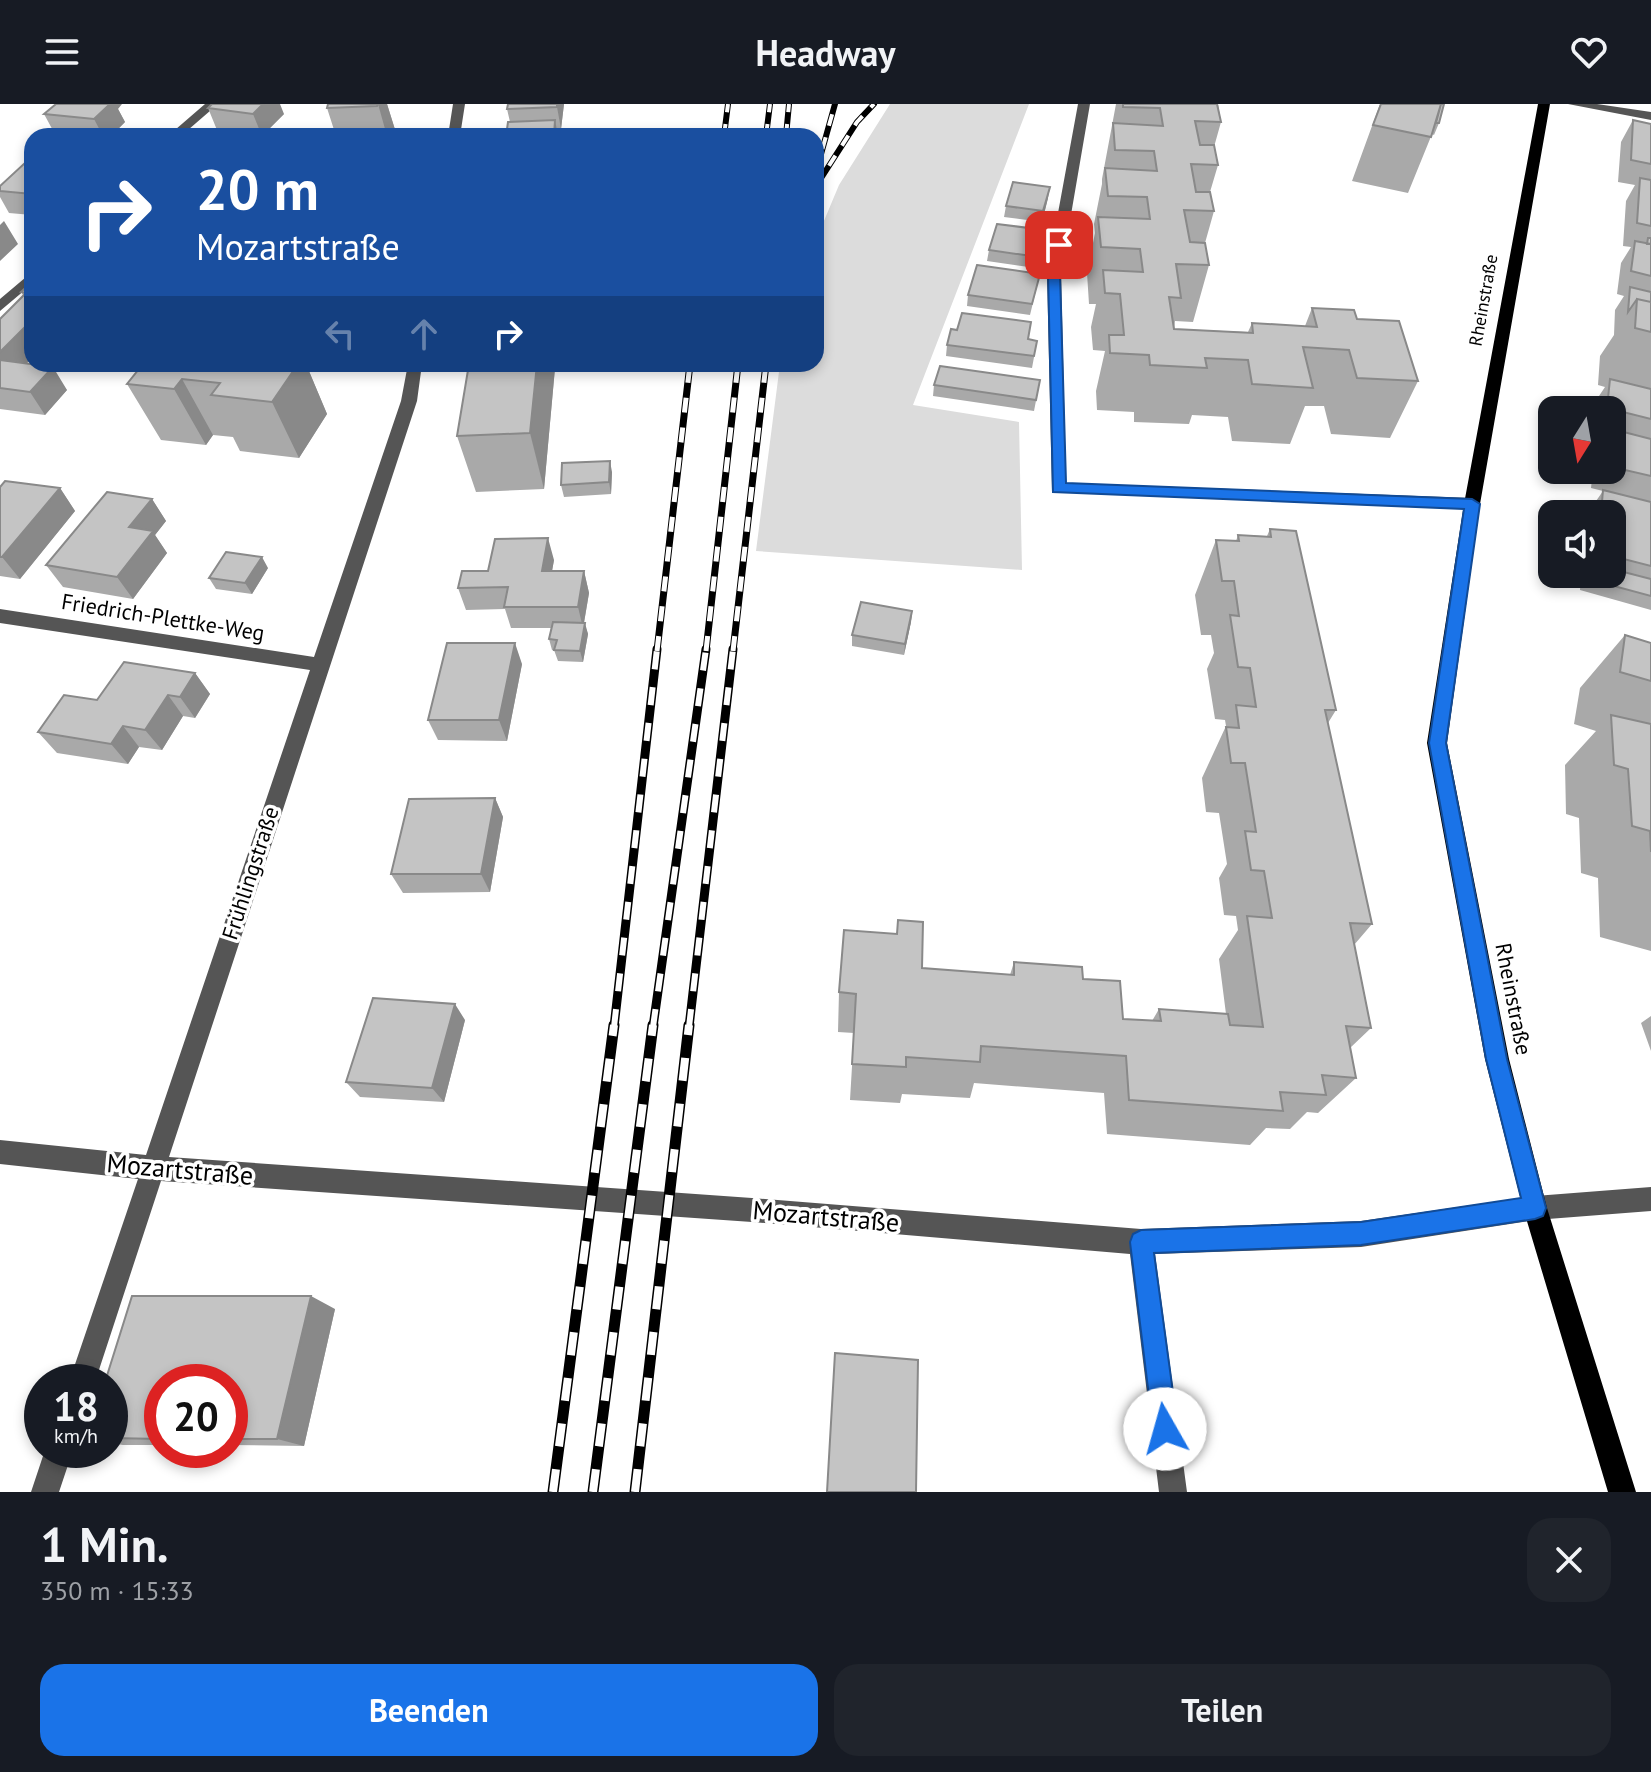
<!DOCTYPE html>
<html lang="de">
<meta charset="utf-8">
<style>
:root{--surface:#171b24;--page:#20242c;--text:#f1f3f6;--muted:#9ea1a6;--accent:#1a73e8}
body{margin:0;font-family:"PT Sans",sans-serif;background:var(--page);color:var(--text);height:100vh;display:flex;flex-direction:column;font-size:30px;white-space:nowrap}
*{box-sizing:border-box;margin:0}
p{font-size:26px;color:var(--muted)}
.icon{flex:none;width:44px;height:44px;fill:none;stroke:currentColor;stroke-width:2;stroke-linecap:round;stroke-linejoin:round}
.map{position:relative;height:1388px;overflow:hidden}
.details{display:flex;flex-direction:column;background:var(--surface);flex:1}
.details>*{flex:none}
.guide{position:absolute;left:24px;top:24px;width:800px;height:244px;border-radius:24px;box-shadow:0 4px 12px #0003;background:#1a4fa0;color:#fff;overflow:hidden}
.needle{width:52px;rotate:191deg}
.fabs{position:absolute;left:1538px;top:292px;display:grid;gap:16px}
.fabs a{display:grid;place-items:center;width:88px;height:88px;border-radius:16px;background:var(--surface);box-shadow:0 4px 12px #0003;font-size:40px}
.speed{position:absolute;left:24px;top:1260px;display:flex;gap:16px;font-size:40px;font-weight:700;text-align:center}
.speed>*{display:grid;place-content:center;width:104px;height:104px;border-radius:50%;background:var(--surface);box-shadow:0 4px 12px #0003;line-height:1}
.speed small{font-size:20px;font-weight:400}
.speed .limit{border:12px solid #d22;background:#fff;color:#111}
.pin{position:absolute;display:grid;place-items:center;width:68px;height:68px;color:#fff;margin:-34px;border-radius:16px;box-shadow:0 4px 12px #0006}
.me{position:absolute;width:88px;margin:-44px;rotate:353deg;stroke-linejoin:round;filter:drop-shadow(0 0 6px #0008)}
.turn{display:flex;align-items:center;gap:28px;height:168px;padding:0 40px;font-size:36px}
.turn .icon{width:104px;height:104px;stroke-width:2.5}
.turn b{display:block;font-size:56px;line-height:68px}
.lanes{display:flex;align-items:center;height:76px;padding:0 40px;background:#0003;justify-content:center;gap:40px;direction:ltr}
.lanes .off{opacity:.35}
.round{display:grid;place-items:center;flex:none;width:84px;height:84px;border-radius:24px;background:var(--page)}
.headline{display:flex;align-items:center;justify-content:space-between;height:136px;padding:0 40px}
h1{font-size:48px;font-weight:800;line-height:60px}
.primary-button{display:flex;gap:16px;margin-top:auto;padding:16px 40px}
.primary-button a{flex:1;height:92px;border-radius:24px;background:var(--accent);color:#fff;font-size:32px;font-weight:800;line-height:92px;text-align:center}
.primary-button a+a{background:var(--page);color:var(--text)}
header{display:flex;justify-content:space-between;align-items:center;height:104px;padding:0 40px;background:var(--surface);font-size:36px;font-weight:800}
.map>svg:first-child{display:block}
.green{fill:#dcdcdc}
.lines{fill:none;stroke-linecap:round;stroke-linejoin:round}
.minor{fill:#555;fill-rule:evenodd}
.major{fill:#000;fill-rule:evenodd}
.rail-far3-casing{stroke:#000;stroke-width:6}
.rail-far2-casing{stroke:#000;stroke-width:7}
.rail-far1-casing{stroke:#000;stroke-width:9}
.rail-casing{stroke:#000;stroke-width:11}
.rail-far3{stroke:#fff;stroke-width:4;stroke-dasharray:12;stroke-linecap:butt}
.rail-far2{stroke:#fff;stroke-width:5;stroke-dasharray:15;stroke-linecap:butt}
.rail-far1{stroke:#fff;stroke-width:6;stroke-dasharray:18;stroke-linecap:butt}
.rail{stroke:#fff;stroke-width:8;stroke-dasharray:23;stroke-linecap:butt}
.wall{fill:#a9a9a9}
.shaded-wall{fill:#898989}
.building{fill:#c4c4c4;stroke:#898989;stroke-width:2}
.route{fill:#1a73e8;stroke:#114b97;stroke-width:2}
.labels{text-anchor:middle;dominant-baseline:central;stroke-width:7;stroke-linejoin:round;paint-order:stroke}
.far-street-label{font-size:18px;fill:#000;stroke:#fff}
.street-label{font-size:22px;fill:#000;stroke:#fff}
.near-street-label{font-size:26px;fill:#000;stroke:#fff}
</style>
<header><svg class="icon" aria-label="menu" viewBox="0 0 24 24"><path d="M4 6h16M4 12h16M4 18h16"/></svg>Headway<svg class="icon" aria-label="heart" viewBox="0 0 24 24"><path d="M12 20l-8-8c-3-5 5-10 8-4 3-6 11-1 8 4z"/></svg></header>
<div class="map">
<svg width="1651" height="1388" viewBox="0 0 1651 1388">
<rect width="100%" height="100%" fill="#fff"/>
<path class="green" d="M890,0H1029L913,301L1019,318L1022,466L756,447L780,260H816V136L839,81Z"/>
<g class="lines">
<path class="minor" d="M205,0H218L181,32H168Z
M453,0H465L460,32H448Z
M1078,0H1090L1061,169L1066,379L1472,394L1480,400L1478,404L1052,388L1047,169Z
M1568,0H1597L1651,8V16Z
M32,168V180L0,207V195Z
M408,260H422L417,297L169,1053L752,1094L1141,1125L1361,1117L1535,1092L1651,1083V1107L1535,1116L1361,1143L1155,1150L1187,1388H1159L1130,1150L752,1118L161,1077L95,1278H69L138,1075L0,1060V1036L146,1051L310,566L0,519V505L314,553L401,297Z
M45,1346H73L59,1388H31Z"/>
<path class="major" d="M1538,0H1550L1480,400L1447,639L1509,955L1547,1104L1636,1388H1608L1523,1104L1485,955L1427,639L1464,400Z"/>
<defs>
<path id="rail-far3" d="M724,32L728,0
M766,32L770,0
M786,32L789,0
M816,68L835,0
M816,82L857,18L874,0"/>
<path id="rail-far2" d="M657,547L690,260
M706,547L738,260
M733,547L766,260"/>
<path id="rail-far1" d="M614,923L657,545
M653,923L706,545
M689,923L733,545"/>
<path id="rail" d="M553,1388L614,921
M593,1388L653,921
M635,1388L689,921"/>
</defs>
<use href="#rail-far3" class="rail-far3-casing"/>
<use href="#rail-far2" class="rail-far2-casing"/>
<use href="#rail-far1" class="rail-far1-casing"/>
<use href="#rail" class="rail-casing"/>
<use href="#rail-far3" class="rail-far3"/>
<use href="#rail-far2" class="rail-far2"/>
<use href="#rail-far1" class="rail-far1"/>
<use href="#rail" class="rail"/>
</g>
<path class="wall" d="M387,0L397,32H336L327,4Z
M508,0H564L561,25L510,18L507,5Z
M1116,0H1218L1221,18L1214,43L1218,61L1210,88L1214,107L1205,139L1209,161L1193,218L1175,217L1174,225L1248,228L1252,219L1305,222L1312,204L1357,215L1418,277L1390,334L1331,330L1324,302H1305L1290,340L1232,337L1228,313L1192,311L1189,320L1134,318V308L1097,306L1096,287L1105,247L1093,246L1091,223L1096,200H1089L1087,169L1095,129L1094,120L1102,80V75Z
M1380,0L1439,19L1434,31L1432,30L1408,89L1352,77Z
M208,4L284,10L262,32L217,26Z
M118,5L125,18L111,32H56L44,10Z
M1633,16L1651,20V506L1580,486L1581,470H1612V410H1587L1603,387L1591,384L1593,366H1612V306H1594L1595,298L1605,283L1598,281L1600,252L1614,231L1615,206L1624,192L1617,190L1621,159L1631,143L1623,142L1626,97L1635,81L1618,78L1621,38Z
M32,59V111L9,109L0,93V82Z
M1048,94L1042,118L1004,113L1006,102Z
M1045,126L1036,164L987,157L989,146Z
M1040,170L1030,211L967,202L968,191Z
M32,178V254L26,259L67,286L45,311L0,305V215L23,191L21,188Z
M957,226L1037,237L1032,264L946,252L947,241Z
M143,260H306L327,310L299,354L240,347L233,333L213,331L206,341L161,336L127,280Z
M469,260H554L555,264L544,385L476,388L457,332Z
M1040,276L1034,307L933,292L934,281Z
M612,368L611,390L564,393L561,381Z
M0,383L60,384L75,407L20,475L0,472Z
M152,395L166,417L155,431L167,449L133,495L63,483L46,461Z
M1270,425L1336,606L1328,619L1372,820L1354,841L1371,924L1350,944L1356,974L1318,1009L1307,1008L1290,1025L1266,1024L1250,1041L1107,1030L1104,989L974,979L970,994L902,990L900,999L850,996L854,929L838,928L839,888L922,864L1010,871L1014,858L1083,875L1123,915L1152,917L1159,905L1226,910L1219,855L1238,826L1236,812L1224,811L1219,774L1227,760L1219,709L1206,708L1202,674L1226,622L1225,616L1215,615L1207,565L1214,549L1211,531H1201L1195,491L1216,436L1236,437L1238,431L1267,432Z
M554,456L552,467H584L589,489L584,519L588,530L583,558L558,557L554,546H552L549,535L551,524H511L505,505L466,506L458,484Z
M268,464L252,490L216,485L209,474Z
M912,507L911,518L904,551L852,542V531Z
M1625,531L1651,539V847L1600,833L1598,774L1581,769L1579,714L1566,710L1565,661L1596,627L1574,620L1580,584Z
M522,560L507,637L438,636L428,616Z
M195,569L210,590L195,614L183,612L162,646L139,643L128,660L57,649L38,628L97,596Z
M495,694L503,713L490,788L403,789L391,770Z
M1651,912V947L1641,919Z
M465,916L444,998L360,993L346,978Z
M335,1205L304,1342L230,1341V1278H162V1341H123L110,1339V1278Z"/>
<path class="shaded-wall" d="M97,0H122L118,5L125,18L111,32H103L94,15Z
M263,0H280L284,10L262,32L253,10Z
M378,0H387L397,32H387Z
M557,0H564L561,25L557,3Z
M555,16L558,32H554Z
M1050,83L1048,94L1042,118L1043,107Z
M4,117L18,140L0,157V121Z
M1045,126L1043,138L1036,164L1038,153Z
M32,216V254L9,278L0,265V248Z
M296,260H306L327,310L299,354L272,298Z
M537,260H554L555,264L544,385L530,329Z
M53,263L67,286L45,311L30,288Z
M182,275L213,331L206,341L174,285Z
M610,357L612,368L611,390L609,378Z
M60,384L75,407L20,475L2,453Z
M152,395L166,417L155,431L167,449L133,495L117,473L129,423Z
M548,434L554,456L548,489L542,467Z
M262,453L268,464L252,490L245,479Z
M584,467L589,489L583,524L578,503Z
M912,507L911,518L904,551L905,540Z
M585,519L588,530L583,558L580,547Z
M515,539L522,560L507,637L499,616Z
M195,569L210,590L195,614L180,593Z
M168,591L183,612L162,646L145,626Z
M123,622L139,643L128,660L111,640Z
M495,694L503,713L490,788L481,770Z
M455,900L465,916L444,998L432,984Z
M311,1192L335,1205L304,1342L277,1335Z"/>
<path class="building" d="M56,0H110L94,15L44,10Z
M212,0H263L253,10L208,4Z
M328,0H378L377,2L327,4Z
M508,0H557V3L507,5Z
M1123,0H1217L1221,18L1195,17L1200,41H1214L1218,61L1191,60L1196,88H1210L1214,107L1184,106L1190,138L1205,139L1209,161L1176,160L1181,194L1169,193L1174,225L1253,229L1252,219L1317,223L1312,204L1354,206L1357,215L1399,217L1418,277L1357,274L1349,246L1303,243L1313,284L1252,280L1248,256L1205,254L1207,264L1150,261L1149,251L1110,249L1109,231H1124L1120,190L1105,189L1103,166L1143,168L1140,145L1101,143L1098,113L1150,115L1147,93L1108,92L1105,64L1157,67L1154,47L1115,46L1113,19L1163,22L1160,4L1123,3Z
M1381,0H1441L1431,33L1373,21Z
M1441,0H1444L1439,19H1436Z
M555,16L554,32H506L508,18Z
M1633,16L1651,20V60L1631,56Z
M26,58L32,59V90L0,87V82Z
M1640,74L1651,76V122L1637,119Z
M1013,78L1050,83L1043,107L1006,102Z
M997,120L1045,126L1038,153L989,146Z
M1648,134H1651V140H1647Z
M1635,137L1651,140V172L1631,167Z
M977,161L1040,170L1032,200L968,191Z
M32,178V216L0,248V215L26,189L21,188Z
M1630,183L1651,188V198L1637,195L1628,208Z
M1637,195L1651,198V228L1635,224Z
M962,209L1031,218L1028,235L1037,237L1034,252L947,241L951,225L957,226Z
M0,256L53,263L30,288L0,284Z
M143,260H298L272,298L211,291L220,279L182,275L174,285L127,280Z
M469,260H537L530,329L457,332Z
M940,262L1040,276L1036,296L934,281Z
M1610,275L1651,285V315L1607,304Z
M1612,325L1651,335V372L1612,363Z
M610,357L609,378L561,381L562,359Z
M5,377L60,384L2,453H0V383Z
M1603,386L1651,398V462L1612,452V410H1601Z
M107,388L152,395L129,423L153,427L117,473L46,461Z
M1270,425L1296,427L1336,606H1325L1372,820L1350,819L1371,924L1346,922L1356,974L1322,971L1326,991L1280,988L1283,1007L1129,996L1126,952L981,942L980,958L906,953V963L852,960L856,890L839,888L844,826L897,830L898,816L923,818L922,864L1014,871V858L1082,863L1083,875L1120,877L1123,915L1161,917L1159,905L1228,910L1230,921L1263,923L1247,812L1272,814L1264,767L1251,766L1245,727L1256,728L1245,659H1231L1226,623L1239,624L1236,601L1256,603L1250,564L1238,563L1230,511L1239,512L1234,477H1222L1216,436L1239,437L1238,431L1271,433Z
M548,434L542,467H584L578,503H504L508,483L458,484L462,467H488L495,435Z
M226,448L262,453L245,479L209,474Z
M1612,465L1651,475V492L1588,475L1589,470H1612Z
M861,498L912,507L905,540L852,531Z
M553,518L585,519L580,547L554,546L557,536L549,535Z
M1625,531L1651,539V577L1620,568Z
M447,539H515L499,616H428Z
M124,558L195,569L180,593L168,591L145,626L123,622L111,640L38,628L64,591L97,596Z
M1611,611L1651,620V748L1650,727L1632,722L1628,665L1614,661Z
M495,694L481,770H391L409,695Z
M373,894L455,900L432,984L346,978Z
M132,1192H311L277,1335H230V1278H162V1335L110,1334V1278H105Z
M835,1249L918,1256L916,1388H827Z"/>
<path class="route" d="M1059,138L1065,141L1060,169L1066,379L1472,395L1480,400L1446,639L1507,955L1546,1104L1543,1112L1535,1115L1361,1141L1154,1149L1178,1325L1174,1334L1165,1338L1156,1334L1153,1325L1130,1138L1133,1130L1141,1126L1361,1118L1521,1094L1486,955L1429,639L1464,405L1053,388L1048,169L1053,141Z"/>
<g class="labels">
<g class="far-street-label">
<text transform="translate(1483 196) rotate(-80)">Rheinstraße</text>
</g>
<g class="street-label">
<text transform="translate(163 513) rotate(9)">Friedrich-Plettke-Weg</text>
<text transform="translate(250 769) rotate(-72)">Frühlingstraße</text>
<text transform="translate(1514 895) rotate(79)">Rheinstraße</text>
</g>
<g class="near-street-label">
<text transform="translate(180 1065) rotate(5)">Mozartstraße</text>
<text transform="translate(826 1112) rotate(5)">Mozartstraße</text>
</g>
</g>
</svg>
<div class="fabs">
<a><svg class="needle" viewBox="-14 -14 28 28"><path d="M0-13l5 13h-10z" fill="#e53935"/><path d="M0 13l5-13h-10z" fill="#9ea1a6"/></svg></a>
<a><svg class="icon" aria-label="sound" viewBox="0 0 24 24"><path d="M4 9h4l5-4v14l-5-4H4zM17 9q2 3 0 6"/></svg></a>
</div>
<div class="speed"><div>18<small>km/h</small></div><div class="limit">20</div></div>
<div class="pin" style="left:1059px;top:141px;background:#d93025"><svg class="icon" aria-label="arrive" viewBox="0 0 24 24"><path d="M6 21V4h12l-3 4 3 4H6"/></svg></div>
<svg class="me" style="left:1165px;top:1325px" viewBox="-20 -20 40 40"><circle r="19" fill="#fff"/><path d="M0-13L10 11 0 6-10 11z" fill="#1a73e8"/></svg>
<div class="guide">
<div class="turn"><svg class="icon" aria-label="right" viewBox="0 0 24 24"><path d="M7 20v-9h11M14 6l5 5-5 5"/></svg><div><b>20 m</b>Mozartstraße</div></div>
<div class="lanes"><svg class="icon off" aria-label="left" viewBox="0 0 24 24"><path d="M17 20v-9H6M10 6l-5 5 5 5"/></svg><svg class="icon off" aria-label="ahead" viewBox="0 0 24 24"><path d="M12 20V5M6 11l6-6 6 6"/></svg><svg class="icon" aria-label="right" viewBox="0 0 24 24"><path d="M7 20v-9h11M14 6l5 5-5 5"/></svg></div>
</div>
</div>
<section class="details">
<div class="headline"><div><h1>1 Min.</h1><p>350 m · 15:33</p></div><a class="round"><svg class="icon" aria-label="close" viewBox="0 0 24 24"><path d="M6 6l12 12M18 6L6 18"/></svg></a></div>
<div class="primary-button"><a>Beenden</a><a>Teilen</a></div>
</section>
